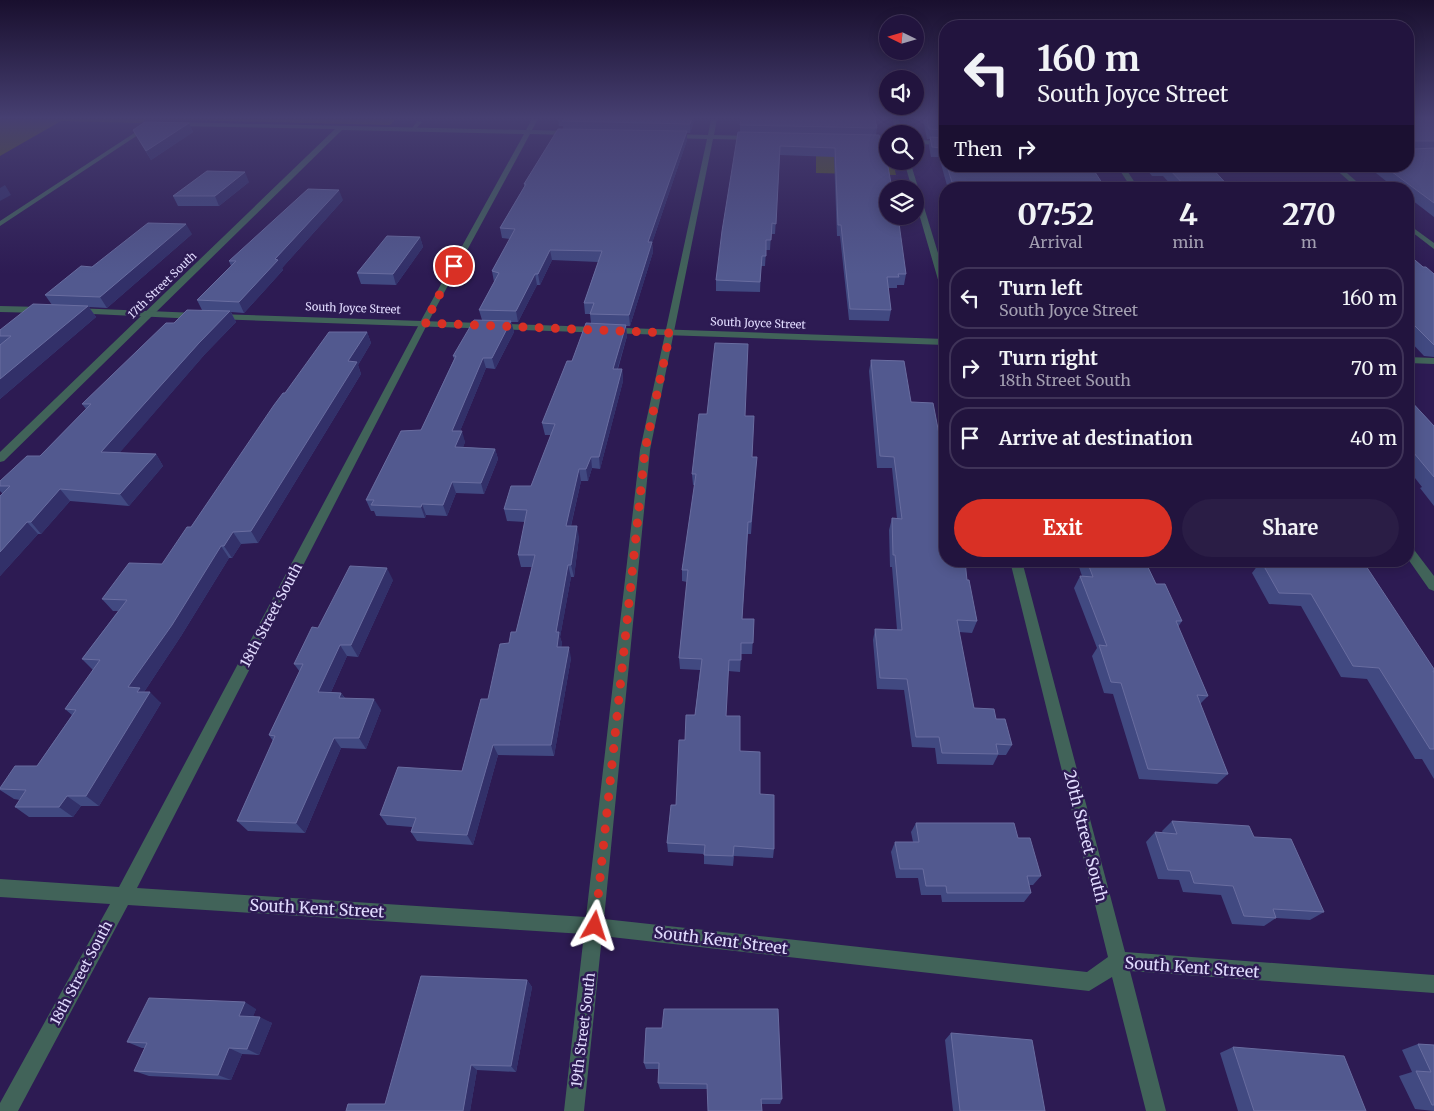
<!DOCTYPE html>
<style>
:root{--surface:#22143e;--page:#2a1d45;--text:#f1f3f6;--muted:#a29eb0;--line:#3f3358;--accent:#d93025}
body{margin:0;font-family:Merriweather,serif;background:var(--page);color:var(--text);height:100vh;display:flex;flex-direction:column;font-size:19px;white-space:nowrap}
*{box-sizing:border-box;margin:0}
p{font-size:16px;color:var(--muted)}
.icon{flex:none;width:28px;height:28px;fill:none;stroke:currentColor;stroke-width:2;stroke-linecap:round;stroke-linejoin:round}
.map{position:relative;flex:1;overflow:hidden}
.sheet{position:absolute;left:939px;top:182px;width:475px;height:385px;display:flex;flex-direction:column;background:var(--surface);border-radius:20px;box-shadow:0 2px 12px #0003,0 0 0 1px var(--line)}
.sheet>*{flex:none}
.guide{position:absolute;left:939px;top:20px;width:475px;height:152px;border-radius:20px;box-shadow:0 2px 12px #0003,0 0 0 1px var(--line);background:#22143e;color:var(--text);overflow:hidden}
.needle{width:32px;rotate:275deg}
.controls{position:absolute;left:879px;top:15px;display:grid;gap:10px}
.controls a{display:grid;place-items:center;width:45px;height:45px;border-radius:50%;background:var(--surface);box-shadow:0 2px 12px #0003,0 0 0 1px var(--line);font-size:25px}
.pin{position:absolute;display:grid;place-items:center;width:42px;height:42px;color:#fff;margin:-21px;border:2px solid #fff;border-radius:50%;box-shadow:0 1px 5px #0007}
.me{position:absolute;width:55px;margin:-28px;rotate:6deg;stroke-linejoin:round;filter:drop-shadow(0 0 4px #0008)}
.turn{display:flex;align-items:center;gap:18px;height:105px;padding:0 15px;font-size:22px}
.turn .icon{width:65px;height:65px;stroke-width:2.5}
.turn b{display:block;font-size:35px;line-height:42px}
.then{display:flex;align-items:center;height:48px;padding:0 15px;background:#0003;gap:10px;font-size:19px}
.eta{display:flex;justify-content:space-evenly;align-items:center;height:85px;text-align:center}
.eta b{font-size:30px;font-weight:700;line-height:35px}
.button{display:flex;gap:10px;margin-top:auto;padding:10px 15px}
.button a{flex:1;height:58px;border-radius:30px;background:var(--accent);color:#fff;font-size:20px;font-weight:700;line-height:58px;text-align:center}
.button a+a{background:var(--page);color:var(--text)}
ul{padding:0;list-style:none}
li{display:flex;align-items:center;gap:15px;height:62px;margin:0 10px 8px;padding:0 5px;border:2px solid var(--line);border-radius:20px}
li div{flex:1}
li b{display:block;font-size:19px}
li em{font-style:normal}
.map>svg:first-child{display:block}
.green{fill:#51561b}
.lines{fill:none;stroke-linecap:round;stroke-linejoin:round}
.service{fill:#416359;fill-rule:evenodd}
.minor{fill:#416359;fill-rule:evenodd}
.tertiary{fill:#416359;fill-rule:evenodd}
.wall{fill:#414981}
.shaded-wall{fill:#323069}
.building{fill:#52598f;stroke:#696da0}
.route{stroke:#d93025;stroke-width:9;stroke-dasharray:0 16.2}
.labels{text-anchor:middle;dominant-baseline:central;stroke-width:5;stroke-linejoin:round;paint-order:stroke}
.far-street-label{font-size:11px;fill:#e1dbfe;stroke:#2d1b53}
.street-label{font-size:14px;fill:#e1dbfe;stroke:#2d1b53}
.near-street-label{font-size:16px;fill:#e1dbfe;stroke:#2d1b53}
</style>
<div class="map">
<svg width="1434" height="1111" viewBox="0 0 1434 1111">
<rect width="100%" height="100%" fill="#2d1b53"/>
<path class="green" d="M0,119H396L390,125L147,119L141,123L61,121L0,156Z
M816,144L887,146L888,161H893L896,175L816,173Z"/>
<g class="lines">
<path class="service" d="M417,121L422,122L415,130H411Z"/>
<path class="minor" d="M532,119H538L532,130L570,131L573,133L570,135L530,134L432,315L137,888L586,917L640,450L707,139L670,138L667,136L670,134L708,135L711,119H717L714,135L753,136L756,138L753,140L713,139L650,450L604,919L1087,972L1108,957L1010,561H1022L1125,952L1434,975V993L1130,971L1166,1111H1146L1112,977L1089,991L602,936L584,1111H564L584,934L128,905L18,1111H0V1103L110,904L0,897V879L119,887L424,315L524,134L342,130L4,461L0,462V452L335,129L173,126L170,124L173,122L526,130Z
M893,119H899L903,134H897Z
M148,124L150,127L0,226V221Z
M865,139H888V143L863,142L862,141Z
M915,140L945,141V145L915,144Z
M904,161H910L945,276V293L941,290L915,200V189H912Z
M1117,166H1124L1139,189H1132Z
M1332,166H1339L1365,189H1358Z
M1408,224L1434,243V249L1408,229Z
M1408,545L1412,547L1434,576V591L1429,589L1408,559Z"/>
<path class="tertiary" d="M0,306L42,307L46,310L42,313L0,312Z
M75,308L197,313L201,316L197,319L72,313V309Z
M217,314L945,339V345L214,319V315Z
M1408,357L1434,358V364L1408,363Z"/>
</g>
<path class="wall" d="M558,119H695L690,133H687V140L652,243L653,252L630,326H626L627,336L618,369H622L623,381L600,469L592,468L588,481H581L571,526L579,537L574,577H571L560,637L562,643L561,647L571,658L554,756L498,755L473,845L417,841L411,832L412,827L387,825L380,815L462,771L509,643L516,632L532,567H521L518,555L525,522L507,521L504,509L531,486L551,435H545L542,423L572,361L591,323L590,314H585L584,303L598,262L552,260L540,285H537L518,322H511L514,332L495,369L486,368L460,431L465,442L463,447L495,449L498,459L484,494L456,493L447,516L426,515L425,518L376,516L374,511H371L366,500L421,430L454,359L453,356L482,320L479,310L494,282L492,271L510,239L502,238L500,228L524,187V184L563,129V126H559Z
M923,119H945V166H1091L1106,189H948L939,157H931L929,146L930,139H927Z
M1408,119H1434V217L1408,197V189H1396L1376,173H1349L1342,166H1408Z
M189,123L193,132L151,160L138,139L133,130Z
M740,125L877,128L876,135L906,274L904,285H897V288H888L891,310L889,321L849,320L840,236H837L834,157L780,155L775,234H771L770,250H766L765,266H761L760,292L716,291V280L740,132Z
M1144,166H1210L1231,189H1175L1163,176H1152Z
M1258,166H1340L1336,172L1263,171Z
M249,182L219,206H178L173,196Z
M343,200L282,268L283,270L244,313L231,312L236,322L205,354L119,453L156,454L163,466L129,506L70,501L41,534H38L0,576V496L3,494L0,491V481L40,456L86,409L82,404L174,323L202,310L197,300L231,266L229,261Z
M192,234L107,308L89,307L96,317L0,399V330L52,305L45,295L92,267Z
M420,237L423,247L396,285L361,284L357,273Z
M1408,254L1423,267L1434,274V357L1424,356L1408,339Z
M367,332L371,343L358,365L361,374L258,543L241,544L232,558H229L181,636L144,692L161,703L99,806H81L73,817H29L15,807L20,800L14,799L0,790V788L37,766L72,715L65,709L93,670L82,659L118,611H113L102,599L162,564L191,527L285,393Z
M871,360L911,402L967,580L977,621L972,633L959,632L974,708L996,719L1012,745L1006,755H998L993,765L937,764L935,748L912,747L904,690L877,689L873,640L875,629L897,630L892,567H890L889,530L892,518L897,519L892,468H877L869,371Z
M1408,394L1411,398L1410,400L1434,426V506L1420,488L1422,487L1408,469Z
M745,416L752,457L756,469L751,534H748L742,619H754L752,654H741L740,672L728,671L726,716L740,751L760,794L774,849L773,858L734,856L733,866L704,864V854L668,852L667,843L676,805L685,740L695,715L700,670L680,669L679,658L687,582L682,581V570L695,485H693L692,474Z
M1077,561H1145L1156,584L1182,621L1178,627L1208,696L1200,704L1228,774L1217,784L1139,779L1113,694L1104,693L1092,656L1097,648L1074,588L1080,576H1082Z
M1261,561H1360L1434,669V779L1422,759H1415L1367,679L1341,677L1301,606L1269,604L1252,573Z
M393,580L358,657L347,656L331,692L341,693L345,698L381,710L366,749L341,748L305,833L248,831L237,821L273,741L269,735L300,672L294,664L318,628Z
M1172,821L1254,837L1324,912L1310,920L1276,918L1264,926L1232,924L1221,895L1183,892L1179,880L1158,879L1146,842L1155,832L1163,833L1162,831Z
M916,823L1018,838L1041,876L1033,885H1029L1031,893L1024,902H942L941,895H921L918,878H896L891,852L895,842H913L911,832Z
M527,980L532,987L516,1072L477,1070L470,1111L385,1104Z
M256,1009L253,1016L272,1023L259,1055L242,1054L231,1080L149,1076L134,1071L145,1048H142L127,1042Z
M646,1028L782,1099L780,1104H762L707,1089H660L658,1083L659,1069H646L644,1063Z
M951,1033L1045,1111H953L945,1040Z
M1418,1044L1434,1045V1111L1415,1109L1399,1076L1412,1072L1402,1050Z
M1233,1047L1366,1111H1238L1220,1053Z"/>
<path class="shaded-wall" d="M692,119H695L690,133V124Z
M189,123L193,132L151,160L146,151Z
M687,131V140L652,243L653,252L630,326L629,315L648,242Z
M245,172L249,182L219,206L215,196Z
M5,185L11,195L0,201V188Z
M339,190L343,200L282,268L283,270L244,313L239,302L275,259Z
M186,224L192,234L107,308L100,297Z
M420,237L423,247L396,285L393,274Z
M550,250L552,260L540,285L538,274Z
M535,274L537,285L518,322L516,311Z
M88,306L96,317L0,399V379Z
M230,311L236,322L205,354L110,464L101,452L199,343Z
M511,321L514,332L495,369L492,358Z
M626,325L627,336L614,380L613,369Z
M367,332L371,343L358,365L361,374L258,543L251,531L348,361Z
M483,358L486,368L456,441L452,431Z
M622,369L623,381L600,469L599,457Z
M462,431L465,442L459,458L455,447Z
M495,449L498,459L484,494L481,483Z
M156,454L163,466L129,506L120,494Z
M591,457L592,468L588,481L586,469Z
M579,469L581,481L568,538L566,526Z
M452,482L456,493L447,516L443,505Z
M60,489L70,501L41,534L31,522Z
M422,504L426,515L425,518L421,507Z
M27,522L38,534L0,576V552Z
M577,526L579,537L574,577L571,565Z
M233,532L241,544L232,558L224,546Z
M221,546L229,558L181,636L144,692H150L161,703L99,806L86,796L128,687Z
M568,565L571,577L560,637L562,643L560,659L557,647L556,632Z
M387,568L393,580L358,657L351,645Z
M340,645L347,656L326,703L318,692Z
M569,647L571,658L554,756L551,745Z
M341,693L348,704L339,698Z
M374,699L381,710L366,749L359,738Z
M334,738L341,748L305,833L296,823Z
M493,745L498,755L473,845L467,835Z
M67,796L81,806L73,817L59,807Z
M527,980L532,987L516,1072L511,1066Z
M245,1002L256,1009L251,1022L239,1016Z
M260,1017L272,1023L259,1055L247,1049Z
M229,1048L242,1054L231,1080L218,1075Z
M471,1065L477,1070L470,1111H463Z"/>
<path class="building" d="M564,119H692L690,124L562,121Z
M741,119H875L877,128L740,125Z
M927,119H945V130L929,129Z
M1408,119H1434V141H1414L1412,143L1414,149L1434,148V203L1384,166H1408Z
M145,122L189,123L146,151L133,130Z
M558,129L687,131L648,242H652L629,315L590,314L594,303H584L602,251L550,250L538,274H535L516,311L479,310L499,273L492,271L515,229L500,228L526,184H524Z
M738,132L879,135L887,161L892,189H888V216H898L906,274H898L899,277H887L891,310L850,309L841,225H838L835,148L780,146L776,224L772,223L771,240H766V256H762L760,282L716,280L722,231Z
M930,137L945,138V161L941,148L932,147Z
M947,166H1091L1106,189H954Z
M1156,166H1210L1231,189H1188L1167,167Z
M207,171L245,172L215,196H173Z
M308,189L339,190L275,259L278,260L239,302L197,300L236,261H229Z
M148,223L186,224L100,297L45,295L81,266L92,267Z
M387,236L420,237L393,274L357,273Z
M1408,254L1423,267H1426L1434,274V345L1411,322H1408Z
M33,304L88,306L0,379V345L11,336H0V330Z
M187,310L230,311L199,343L101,452L156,454L120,494L60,489L31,522H27L0,552V496L10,486H0V481L27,456H40L91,404H82L166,323H174Z
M474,320L511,321L492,358H483L452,431H462L455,447L495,449L481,483L452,482L443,505L422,504L421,507L371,505L374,500H366L401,431L421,430L456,356H453Z
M586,323L626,325L613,369H622L599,457H591L586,469H579L566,526H577L571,565H568L556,632H559L557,647H569L551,745H493L467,835L411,832L416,818L380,815L398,767L462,771L481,699H488L500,644L509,643L511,632H516L535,555H518L527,510L504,509L511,486H531L555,424L542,423L567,361H572Z
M329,332H367L348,361L357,362L251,531L233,532L224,546H221L172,625L128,687L140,688L137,692H150L86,796H67L59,807H15L26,790L0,789V788L15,766H37L76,710L65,709L100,660L82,659L127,600L102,599L129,563L162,564L187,527H191L274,405L283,393H285Z
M715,343L748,344L745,416H754L752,457H757L751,522H748L742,619H754L753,643H741V660H729L726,716H740V751L760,752V794L774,795V849L734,846L733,856L704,855L705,845L667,843L671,805H676L679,740H685L686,715H695L702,659L679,658L688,570H682L696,474H692L699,414H707Z
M871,360L904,361L911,402L933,403L945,465V561H965L967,580H969L977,621L957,620L974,708L994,709L996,719H1005L1012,745L996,744L998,754L942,753L939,737H916L907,679L880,678L875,629L902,630L895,555H893L892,518L902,519L894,457L880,456Z
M1408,394L1411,398H1408L1434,426V477L1408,446Z
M1087,561H1145L1156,584H1165L1182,621H1176L1208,696L1197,695L1228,774L1148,769L1121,683L1111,682L1099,645L1107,646L1080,576L1093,577Z
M1261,561L1283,562L1282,561H1360L1363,566H1366L1434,669V671H1433L1434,673V749H1430L1379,668L1353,666L1311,594L1279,593Z
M350,566L387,568L351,645H340L318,692L341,693L339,698L374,699L359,738H334L296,823L237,821L275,736L269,735L303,664H294L312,627L318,628Z
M1172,821L1249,826L1254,837L1291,839L1324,912L1273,909L1276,918L1244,916L1233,886L1194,883L1190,871L1168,870L1155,832L1177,834Z
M916,823H1014L1018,838H1030L1041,876H1027L1031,893H947L946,886H926L923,869H900L895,842H919Z
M421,976L527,980L511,1066L471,1065L463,1111H346L348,1104H385Z
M149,998L245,1002L239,1016L260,1017L247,1049L229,1048L218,1075L134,1071L147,1043L127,1042Z
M664,1009H778L782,1099H761L762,1111H708L707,1084L658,1083L659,1063H644L646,1028H662Z
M951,1033L1032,1040L1045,1111H960Z
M1418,1044L1434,1045V1105H1432L1416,1071L1431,1072Z
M1233,1047L1344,1056L1366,1111H1254Z"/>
<linearGradient id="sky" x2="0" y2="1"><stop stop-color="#190f2e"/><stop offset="0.43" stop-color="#463f71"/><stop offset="1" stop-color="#463f71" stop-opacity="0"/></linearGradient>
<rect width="1434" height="274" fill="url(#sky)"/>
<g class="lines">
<path class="route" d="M454,266L425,323L670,333L645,450L595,926"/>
</g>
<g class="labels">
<g class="far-street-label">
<text transform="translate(162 285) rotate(-44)">17th Street South</text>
<text transform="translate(353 308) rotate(2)">South Joyce Street</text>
<text transform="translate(758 323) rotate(2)">South Joyce Street</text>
</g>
<g class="street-label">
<text transform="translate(271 615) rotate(-62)">18th Street South</text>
<text transform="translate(81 973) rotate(-62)">18th Street South</text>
<text transform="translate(583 1030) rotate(-83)">19th Street South</text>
</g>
<g class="near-street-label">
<text transform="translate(1086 836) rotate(76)">20th Street South</text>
<text transform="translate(317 908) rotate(3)">South Kent Street</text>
<text transform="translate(721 940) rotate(7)">South Kent Street</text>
<text transform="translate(1192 967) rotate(4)">South Kent Street</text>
</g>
</g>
</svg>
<div class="controls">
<a><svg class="needle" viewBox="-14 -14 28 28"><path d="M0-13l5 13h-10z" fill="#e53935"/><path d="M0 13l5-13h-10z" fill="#a29eb0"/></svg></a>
<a><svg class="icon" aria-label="sound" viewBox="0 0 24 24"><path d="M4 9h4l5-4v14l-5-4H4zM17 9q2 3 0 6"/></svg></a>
<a><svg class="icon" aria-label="search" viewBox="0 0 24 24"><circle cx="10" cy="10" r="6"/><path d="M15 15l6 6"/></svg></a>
<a><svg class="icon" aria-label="layers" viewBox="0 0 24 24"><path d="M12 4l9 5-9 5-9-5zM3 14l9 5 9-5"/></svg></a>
</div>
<div class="pin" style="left:454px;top:266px;background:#d93025"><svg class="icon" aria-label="arrive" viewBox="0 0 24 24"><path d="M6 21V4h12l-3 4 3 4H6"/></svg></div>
<svg class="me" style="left:595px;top:926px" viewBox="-20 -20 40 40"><path d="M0-17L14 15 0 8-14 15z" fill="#d93025" stroke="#fff" stroke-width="4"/></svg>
<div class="guide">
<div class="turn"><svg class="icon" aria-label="left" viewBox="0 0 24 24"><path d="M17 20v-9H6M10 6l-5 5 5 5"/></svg><div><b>160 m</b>South Joyce Street</div></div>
<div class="then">Then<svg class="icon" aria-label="right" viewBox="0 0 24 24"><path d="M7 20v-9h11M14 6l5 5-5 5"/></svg></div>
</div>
<section class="sheet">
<div class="eta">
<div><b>07:52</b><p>Arrival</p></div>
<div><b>4</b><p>min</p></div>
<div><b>270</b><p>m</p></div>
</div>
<ul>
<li><svg class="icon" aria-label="left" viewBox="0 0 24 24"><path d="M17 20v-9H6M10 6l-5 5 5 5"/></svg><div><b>Turn left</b><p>South Joyce Street</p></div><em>160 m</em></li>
<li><svg class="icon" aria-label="right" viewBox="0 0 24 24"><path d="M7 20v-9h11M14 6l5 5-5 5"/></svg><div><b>Turn right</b><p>18th Street South</p></div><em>70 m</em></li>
<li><svg class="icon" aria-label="arrive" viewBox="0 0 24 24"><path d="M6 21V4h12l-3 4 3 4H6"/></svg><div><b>Arrive at destination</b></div><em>40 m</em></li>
</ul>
<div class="button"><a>Exit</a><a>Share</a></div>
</section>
</div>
